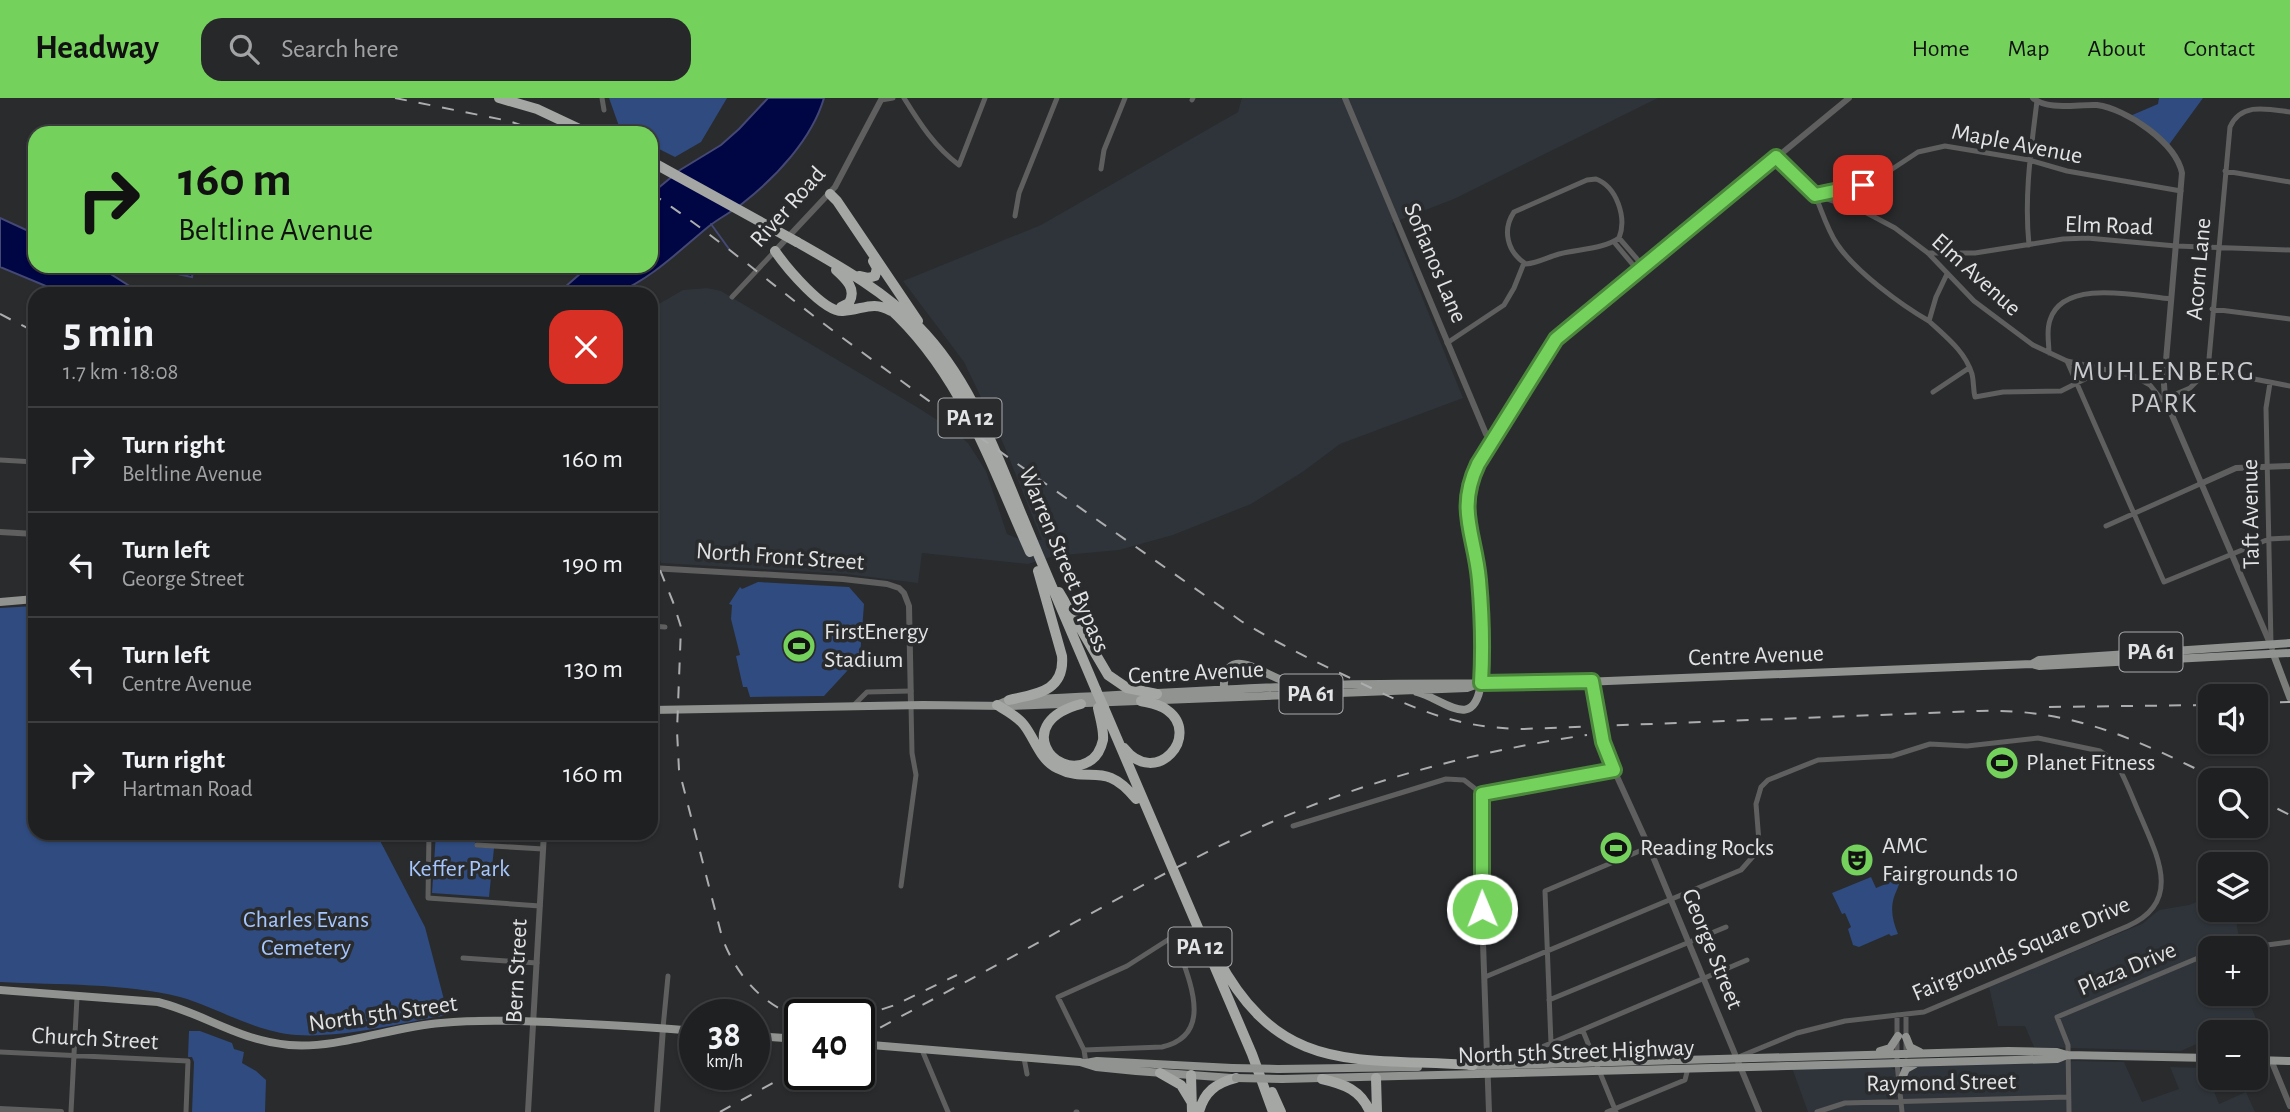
<!DOCTYPE html>
<meta charset="utf-8">
<style>
:root{--surface:#1f2022;--page:#27282a;--text:#f1f3f6;--muted:#a1a3a5;--line:#3c3e40;--accent:#74d25c}
body{margin:0;font-family:"Alegreya Sans",sans-serif;background:var(--page);color:var(--text);height:100vh;display:flex;flex-direction:column;font-size:26px;white-space:nowrap}
*{box-sizing:border-box;margin:0}
p{font-size:23px;color:var(--muted)}
.icon{flex:none;width:38px;height:38px;fill:none;stroke:currentColor;stroke-width:2;stroke-linecap:round;stroke-linejoin:round}
.map{position:relative;flex:1;overflow:hidden}
.drawer{position:absolute;left:28px;top:189px;width:630px;height:553px;display:flex;flex-direction:column;background:var(--surface);border-radius:21px;box-shadow:0 2px 5px #0004,0 0 0 2px var(--line)}
.drawer>*{flex:none}
.guide{position:absolute;left:28px;top:28px;width:630px;height:147px;border-radius:21px;box-shadow:0 2px 5px #0004,0 0 0 2px var(--line);background:#74d25c;color:#111;overflow:hidden}
.fabs{position:absolute;left:2198px;top:586px;display:grid;gap:14px}
.fabs a{display:grid;place-items:center;width:70px;height:70px;border-radius:14px;background:var(--surface);box-shadow:0 2px 5px #0004,0 0 0 2px var(--line);font-size:35px}
.speed{position:absolute;left:679px;top:901px;display:flex;gap:14px;font-size:35px;font-weight:700;text-align:center}
.speed>*{display:grid;place-content:center;width:91px;height:91px;border-radius:50%;background:var(--surface);box-shadow:0 2px 5px #0004,0 0 0 2px var(--line);line-height:1}
.speed small{font-size:18px;font-weight:400}
.speed .limit{border:4px solid #111;border-radius:10px;background:#fff;color:#111}
.pin{position:absolute;display:grid;place-items:center;width:60px;height:60px;color:#fff;margin:-30px;border-radius:14px;box-shadow:0 4px 10px #0006}
.me{position:absolute;width:77px;margin:-38px;rotate:359deg;stroke-linejoin:round;filter:drop-shadow(0 0 5px #0008)}
.turn{display:flex;align-items:center;gap:24px;height:147px;padding:0 35px;font-size:32px}
.turn .icon{width:91px;height:91px;stroke-width:2.5}
.turn b{display:block;font-size:49px;line-height:60px}
.round{display:grid;place-items:center;flex:none;width:74px;height:74px;border-radius:21px;background:var(--page)}
.summary{display:flex;align-items:center;justify-content:space-between;height:119px;padding:0 35px}
h1{font-size:42px;font-weight:600;line-height:52px}
ul{padding:0;list-style:none}
li{display:flex;align-items:center;gap:21px;height:105px;padding:0 35px;border-top:2px solid var(--line)}
li div{flex:1}
li b{display:block;font-size:26px}
li em{font-style:normal}
header{display:flex;align-items:center;gap:42px;box-sizing:border-box;height:98px;padding:0 35px;background:var(--accent);color:#111}
header strong{font-size:33px}
nav{display:flex;gap:38px;margin-inline-start:auto;font-size:24px}
.search{width:490px;height:63px;background:var(--page);display:flex;align-items:center;gap:18px;box-sizing:border-box;padding:0 24px;border-radius:21px;color:var(--muted);font-size:26px}
.map>svg:first-child{display:block}
</style>
<header>
<strong>Headway</strong>
<div class="search"><svg class="icon" aria-label="search" viewBox="0 0 24 24"><circle cx="10" cy="10" r="6"/><path d="M15 15l6 6"/></svg>Search here</div>
<nav><a>Home</a><a>Map</a><a>About</a><a>Contact</a></nav>
</header>
<div class="map">
<svg width="2290" height="1014" viewBox="0 0 2290 1014">
<rect width="100%" height="100%" fill="#292b2d"/>
<path fill="#2f343b" d="M1242 0H1658L1454 101 1392 125 1463 300 1340 346 1304 373 1251 406 1173 437 1119 452 1054 458 1028 466 922 455 918 485 846 476 661 465 651 437V199L657 207 683 192 707 190 721 193 917 309 953 332 968 345 986 373 1007 436 1019 441 1042 442 1003 345 964 264 903 183 1041 127 1238 14Z
M2210 799V812H2234L2241 850H2210V896H2246L2256 921 2223 934H2210V940L2181 953 2034 949 2025 928H1998L1989 889 2142 826 2159 812 2189 807Z
M2077 963 2124 964 2142 1004 2179 991 2170 969 2205 970 2219 1006 2246 994 2255 1014H1808L1792 970 1890 969 1895 972 1900 966Z"/>
<path fill="#2f4b7f" d="M609 0H727L701 44 675 59 651 47V35H627L620 31Z
M2159 0H2203L2168 48 2130 18 2158 6Z
M758 484 849 489 864 506 860 559 824 598 750 599 747 589H743L736 558 740 557 731 521 732 507 729 506 740 489 742 491Z
M35 508V735H376L425 829 448 917C400 925 344 940 296 937 254 934 219 910 180 899 126 885 57 887 0 884V510Z
M436 735H476L475 749 494 750 489 799 432 795Z
M1901 776C1901 784 1897 791 1894 799 1890 812 1893 824 1898 836L1891 838 1889 836 1859 849 1853 847 1848 831 1851 829 1845 815 1842 816 1832 795 1871 779 1876 790 1900 780Z
M189 933H200L232 945 234 951 244 954 242 965 256 973 266 982 265 1014H192L194 964 192 959H188Z"/>
<path fill="#000543" stroke="#444874" stroke-width="2" d="M768 0H824C812 41 776 79 743 105 732 114 719 120 708 129 680 152 650 182 616 195 603 200 573 196 557 196L589 168H651V96L680 72 721 47 739 31Z
M0 120 35 136V168H98L142 196H65L0 169Z
M158 168H194L192 179 158 172Z"/>
<g fill="none" stroke-linecap="round" stroke-linejoin="round">
<path stroke="#444874" stroke-width="2" d="M711 126 729 151"/>
<path stroke="#5e5f5e" stroke-width="5" d="M602 0 604 12
M904 0C920 26 935 49 959 67L985 0
M881 2 893 0
M1192 2 1193 0
M1776 59 1815 97 1865 114 1895 130 1928 155 1974 203 2033 247 2067 263 2134 278 2150 287 2162 302 2190 290 2208 272
M1101 71 1104 52 1125 0
M2225 73 2290 84
M1596 81C1617 89 1627 120 1619 140 1604 151 1578 151 1559 156 1548 159 1538 165 1526 166 1507 154 1502 132 1514 114L1587 82Z
M1015 118 1019 95 1057 0
M1619 140 1644 169
M1614 144 1639 174
M2029 147C2024 98 2031 52 2037 3
M1928 155H1975L2063 141 2087 140 2176 148 2290 152
M1947 176 1936 199 1929 223C1946 239 1965 253 1972 276 1974 284 1973 291 1975 299L2003 294 2061 293 2103 272
M732 199 775 153
M2212 211 2290 221
M1929 223C1901 207 1855 173 1837 146 1827 131 1822 113 1815 97L1871 85 1918 54 1945 48 2029 62 2067 73 2181 93
M1447 245 1504 207 1514 190 1524 165
M2049 255C2049 244 2046 233 2050 222 2063 180 2138 198 2171 201
M2067 263 2164 484 2269 441 2290 440
M2208 272 2230 29C2241 4 2268 11 2290 14
M2208 272 2290 288
M2270 285 2266 310 2271 546
M1933 294 1969 270
M0 362 35 364
M2106 428 2200 386
M651 528 665 529
M854 607 867 594 911 593
M1293 728 1446 681 1464 682 1482 696
M429 735 428 800 540 808
M477 747 543 751
M901 788 916 677 912 655 911 607
M2244 850 2290 844
M463 860 537 865
M1485 879 1741 772 1756 755 1759 744 1756 706 1761 689 1768 682 1818 662 1892 658 1930 646 1967 648 2038 640 2100 653 2115 663C2125 679 2132 699 2140 717 2157 757 2183 804 2128 828L1924 914 1845 923 1797 935 1741 958
M1549 902 1726 829
M1897 917V965L1902 1014
M1906 917V958
M663 930 668 878
M1583 933 1616 1014
M1551 946 1545 793 1649 749
M922 952 948 1014
M1084 952 1162 949C1219 936 1185 874 1174 838L1127 868 1058 899 1084 952 1086 965
M0 954 188 963 186 1014
M1024 960 1027 976
M1524 966 1526 958 1530 954 1747 862
M71 1014 77 899
M1076 1014H1077
M1607 1014 1685 982 1688 970
M1817 1014 1845 1005 2068 999
M2069 1014 2068 947 2057 919 2210 855"/>
<path stroke="#5e5f5e" stroke-width="6" d="M1345 0 1486 336 1492 343
M2033 0C2048 13 2078 6 2097 7 2127 11 2176 45 2182 75L2164 286 2165 301 2272 550
M775 153 835 89 882 0
M2200 386 2236 370 2290 368
M0 434 35 436
M651 470 843 481 887 486 899 490 904 495 909 508 911 607
M1593 583 1598 615
M1481 585 1479 486 1467 414 1469 389 1478 366 1546 257 1556 241 1849 0
M1603 644 1614 672 1649 749 1759 1014
M2271 962 2290 1008
M0 1011 61 1014
M528 1014 544 735
M657 1014 663 930
M1489 1014 1481 788 1482 696 1614 672"/>
<path stroke="#7b7d7b" stroke-width="7" d="M2273 555 2290 600"/>
<path stroke="#919390" stroke-width="8" d="M0 504 35 501
M2032 566 2039 562 2290 545
M1417 594C1444 601 1474 635 1481 585
M1224 598C1220 537 1265 580 1293 586
M997 607 1009 602C1115 598 1221 591 1328 587 1413 584 1498 587 1583 584L2032 566 2039 568 2290 555
M651 612 923 607 1009 608 1467 590 1478 586
M0 892 158 904C205 916 237 942 289 947 340 951 390 929 441 925 483 921 525 923 568 925 610 927 652 929 695 933
M754 938 800 941
M1906 939 1910 949 1920 954
M859 946 1080 964 1096 969 1136 973 1232 980
M1880 953 1890 950 1898 938
M2256 962 2290 963
M1086 965 1097 963 1232 970
M1470 968 2008 953 2057 954 2067 957 2210 960
M1278 971 1418 969
M1282 981 2057 961 2067 957
M1900 985 1906 971 1915 966"/>
<path stroke="#a5a7a4" stroke-width="10" d="M499 0 537 11 588 35
M830 96 837 103 918 223
M797 144C841 169 884 193 919 229 971 282 995 353 1023 420 1047 478 1072 535 1096 592
M775 153C786 169 824 215 843 213 862 212 873 202 891 213
M836 172C846 181 857 191 849 205L841 209
M859 178 868 180 875 178 877 170 873 163
M888 209C961 275 990 365 1030 454
M1059 494 1108 577 1127 590 1157 596
M1009 602C1035 596 1065 594 1062 558L1038 473
M1081 606C1012 624 1054 683 1088 664 1096 660 1101 651 1103 642 1104 632 1100 620 1098 610
M997 607C1007 613 1017 618 1024 627 1035 641 1040 662 1057 670 1090 687 1104 661 1136 701
M1104 610 1252 956 1273 1014
M1124 650C1156 691 1202 637 1167 612 1160 606 1150 605 1141 603
M1217 859C1281 979 1356 959 1473 967
M1160 975 1181 987 1192 1005
M1191 977 1192 1014
M1376 980 1377 1014
M1322 981C1344 986 1361 992 1370 1014
M1272 994 1281 1014
M1199 1014C1204 994 1216 985 1236 980"/>
<path stroke="#acadaf" stroke-width="2" stroke-dasharray="12 12" stroke-linecap="butt" d="M395 0 509 23 543 35
M651 95C722 142 786 199 855 249 982 343 1113 432 1241 523 1275 544 1310 561 1346 578 1409 608 1451 630 1523 631L1979 613C2073 610 2137 642 2219 682
M0 216 35 234
M651 450 673 504 681 529 677 633 679 672 722 839C735 875 762 908 800 919
M2256 605 2290 604
M2049 609 2210 607
M2256 700 2290 717
M859 919 895 907 957 877
M859 941C920 908 981 876 1041 843 1132 793 1223 741 1321 704 1407 672 1497 650 1587 637
M720 1014 800 970"/>
<path stroke="#5e5f5e" stroke-width="6" d="M1598 615 1603 644"/>
<path stroke="#919390" stroke-width="8" d="M1232 970 1278 971
M1236 980 1282 981"/>
<path stroke="#a5a7a4" stroke-width="10" d="M652 64 797 144
M1096 592 1104 610"/>
</g>
<g fill="none" stroke-linecap="round" stroke-linejoin="round">
<defs>
<path id="route" d="M1482 811V696L1614 672 1603 644 1592 583 1481 585C1483 552 1482 516 1479 482 1475 436 1456 412 1478 366L1556 241 1776 59 1815 97 1863 87"/>
</defs>
<use href="#route" stroke="#4b883c" stroke-width="18"/>
<use href="#route" stroke="#74d25c" stroke-width="12"/>
</g>
<defs>
<symbol id="stadium-disc" viewBox="-11 -11 22 22"><circle r="9.5" fill="#74d25c" stroke="#292b2d"/><path d="M0-5a6.5 5 0 1 0 0 10a6.5 5 0 1 0 0-10ZM-3.5-1.8h7v3.6h-7Z" fill="#111"/></symbol>
<symbol id="theatre-disc" viewBox="-11 -11 22 22"><circle r="9.5" fill="#74d25c" stroke="#292b2d"/><path d="M-5-5.5Q0-4 5-5.5V0Q5 5 0 6Q-5 5-5 0ZM-3.3-2.5H-1v1.5H-3.3ZM1-2.5H3.3v1.5H1ZM-2.8 1Q0 5.5 2.8 1Z" fill="#111"/></symbol>
</defs>
<g fill-rule="evenodd">
<use href="#stadium-disc" x="780" y="529" width="38" height="38"/>
<use href="#stadium-disc" x="1983" y="646" width="38" height="38"/>
<use href="#stadium-disc" x="1597" y="731" width="38" height="38"/>
<use href="#theatre-disc" x="1838" y="743" width="38" height="38"/>
</g>
<g text-anchor="middle" dominant-baseline="central" stroke-width="7" stroke-linejoin="round" paint-order="stroke">
<g fill="#292b2d" stroke="#aaacae" stroke-width="2">
<rect x="938.5" y="300.5" width="63" height="39" rx="5"/>
<rect x="2119.5" y="534.5" width="63" height="39" rx="5"/>
<rect x="1279.5" y="576.5" width="63" height="39" rx="5"/>
<rect x="1168.5" y="829.5" width="63" height="39" rx="5"/>
</g>
<g font-size="23" font-weight="bold" fill="#e2e3e5">
<text x="970" y="320">PA 12</text>
<text x="2151" y="554">PA 61</text>
<text x="1311" y="596">PA 61</text>
<text x="1200" y="849">PA 12</text>
</g>
<g font-size="24" fill="#e2e3e5" stroke="#292b2d">
<text transform="translate(2017 46) rotate(11)">Maple Avenue</text>
<text transform="translate(788 109) rotate(-48)">River Road</text>
<text transform="translate(2109 128) rotate(2)">Elm Road</text>
<text transform="translate(1435 165) rotate(67)">Sofianos Lane</text>
<text transform="translate(2199 171) rotate(-85)">Acorn Lane</text>
<text transform="translate(1976 177) rotate(42)">Elm Avenue</text>
<text transform="translate(2251 416) rotate(-91)">Taft Avenue</text>
<text transform="translate(780 459) rotate(4)">North Front Street</text>
<text transform="translate(1064 462) rotate(67)">Warren Street Bypass</text>
<text transform="translate(1756 558) rotate(-2)">Centre Avenue</text>
<text transform="translate(1196 575) rotate(-3)">Centre Avenue</text>
<text transform="translate(1712 851) rotate(68)">George Street</text>
<text transform="translate(2021 851) rotate(-23)">Fairgrounds Square Drive</text>
<text transform="translate(2127 871) rotate(-23)">Plaza Drive</text>
<text transform="translate(517 873) rotate(-87)">Bern Street</text>
<text transform="translate(383 916) rotate(-8)">North 5th Street</text>
<text transform="translate(95 941) rotate(3)">Church Street</text>
<text transform="translate(1576 954) rotate(-2)">North 5th Street Highway</text>
<text transform="translate(1941 985) rotate(-1)">Raymond Street</text>
</g>
<g font-size="24" fill="#e2e3e5" stroke="#292b2d" text-anchor="start">
<text x="824" y="534">FirstEnergy<tspan x="824" dy="28">Stadium</tspan></text>
<text x="2026" y="665">Planet Fitness</text>
<text x="1882" y="748">AMC<tspan x="1882" dy="28">Fairgrounds 10</tspan></text>
<text x="1640" y="750">Reading Rocks</text>
</g>
<g font-size="24" fill="#a6c6fe" stroke="#292b2d">
<text x="459" y="771">Keffer Park</text>
<text x="306" y="822">Charles Evans<tspan x="306" dy="28">Cemetery</tspan></text>
</g>
<g font-size="28" letter-spacing="2" fill="#c8cacd" stroke="#292b2d">
<text x="2164" y="274">MUHLENBERG<tspan x="2164" dy="32">PARK</tspan></text>
</g>
</g>
</svg>
<div class="fabs">
<a><svg class="icon" aria-label="sound" viewBox="0 0 24 24"><path d="M4 9h4l5-4v14l-5-4H4zM17 9q2 3 0 6"/></svg></a>
<a><svg class="icon" aria-label="search" viewBox="0 0 24 24"><circle cx="10" cy="10" r="6"/><path d="M15 15l6 6"/></svg></a>
<a><svg class="icon" aria-label="layers" viewBox="0 0 24 24"><path d="M12 4l9 5-9 5-9-5zM3 14l9 5 9-5"/></svg></a>
<a>+</a>
<a>−</a>
</div>
<div class="speed"><div>38<small>km/h</small></div><div class="limit">40</div></div>
<div class="pin" style="left:1863px;top:87px;background:#d93025"><svg class="icon" aria-label="arrive" viewBox="0 0 24 24"><path d="M6 21V4h12l-3 4 3 4H6"/></svg></div>
<svg class="me" style="left:1482px;top:811px" viewBox="-20 -20 40 40"><circle r="17" fill="#74d25c" stroke="#fff" stroke-width="3"/><path d="M0-11L8 9 0 5-8 9z" fill="#fff"/></svg>
<div class="guide">
<div class="turn"><svg class="icon" aria-label="right" viewBox="0 0 24 24"><path d="M7 20v-9h11M14 6l5 5-5 5"/></svg><div><b>160 m</b>Beltline Avenue</div></div>
</div>
<section class="drawer">
<div class="summary"><div><h1>5 min</h1><p>1.7 km · 18:08</p></div><a class="round" style="background:#d93025;color:#fff"><svg class="icon" aria-label="close" viewBox="0 0 24 24"><path d="M6 6l12 12M18 6L6 18"/></svg></a></div>
<ul>
<li><svg class="icon" aria-label="right" viewBox="0 0 24 24"><path d="M7 20v-9h11M14 6l5 5-5 5"/></svg><div><b>Turn right</b><p>Beltline Avenue</p></div><em>160 m</em></li>
<li><svg class="icon" aria-label="left" viewBox="0 0 24 24"><path d="M17 20v-9H6M10 6l-5 5 5 5"/></svg><div><b>Turn left</b><p>George Street</p></div><em>190 m</em></li>
<li><svg class="icon" aria-label="left" viewBox="0 0 24 24"><path d="M17 20v-9H6M10 6l-5 5 5 5"/></svg><div><b>Turn left</b><p>Centre Avenue</p></div><em>130 m</em></li>
<li><svg class="icon" aria-label="right" viewBox="0 0 24 24"><path d="M7 20v-9h11M14 6l5 5-5 5"/></svg><div><b>Turn right</b><p>Hartman Road</p></div><em>160 m</em></li>
</ul>
</section>
</div>
